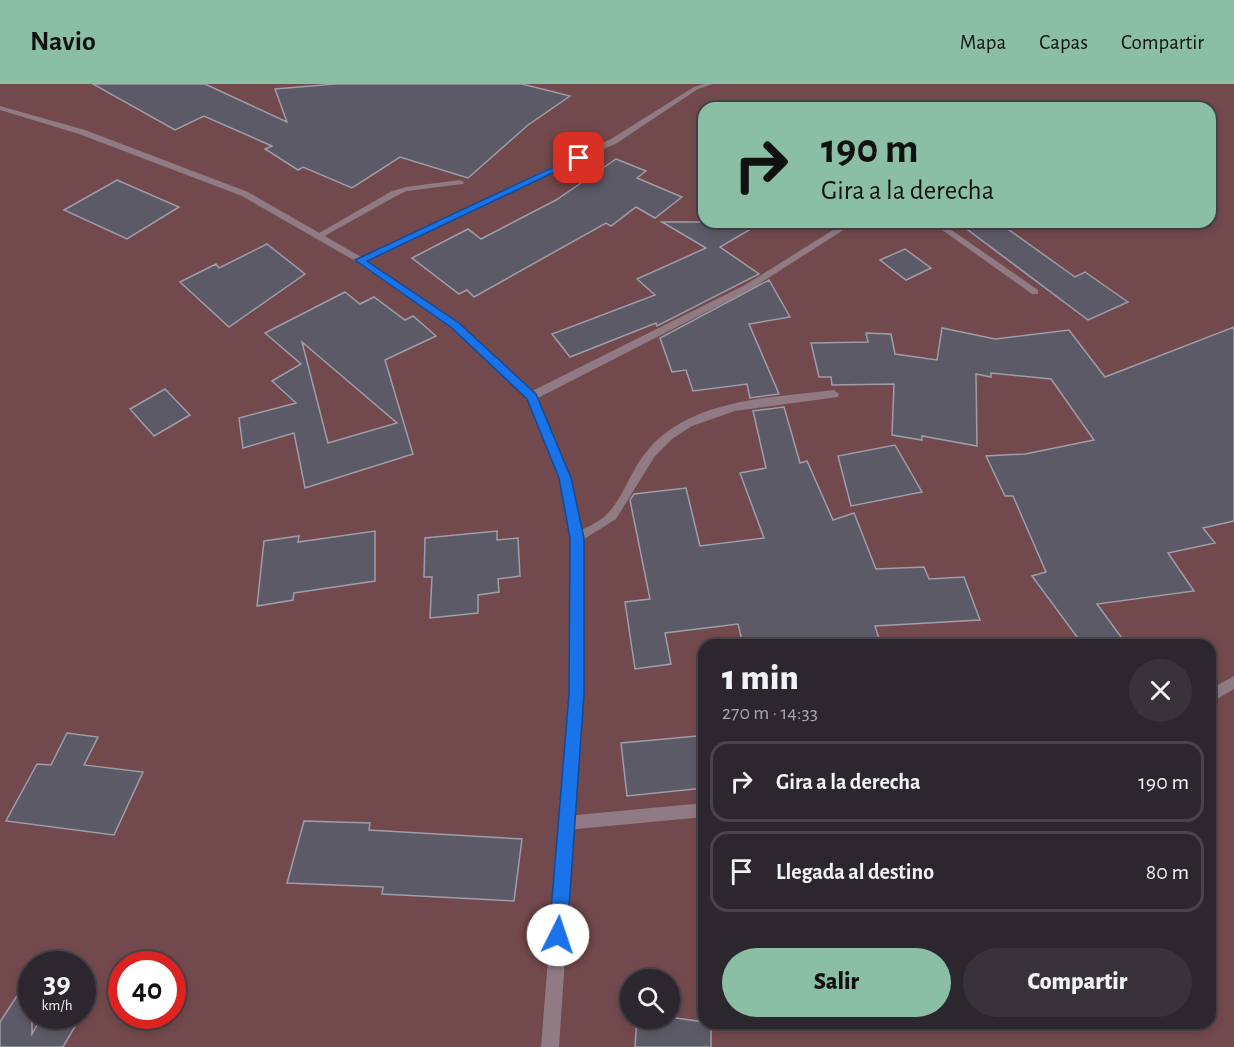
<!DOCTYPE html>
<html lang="es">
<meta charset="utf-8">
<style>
:root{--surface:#2c272e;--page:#38333a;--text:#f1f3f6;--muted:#a6a5aa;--line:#48444a;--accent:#8abfa5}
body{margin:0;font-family:"Alegreya Sans",sans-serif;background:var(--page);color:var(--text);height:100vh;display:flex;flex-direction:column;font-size:22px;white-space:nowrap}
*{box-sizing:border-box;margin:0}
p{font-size:20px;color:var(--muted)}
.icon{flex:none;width:33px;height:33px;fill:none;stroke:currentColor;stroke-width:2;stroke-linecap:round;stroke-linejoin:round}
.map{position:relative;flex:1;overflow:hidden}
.details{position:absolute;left:698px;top:555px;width:518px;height:390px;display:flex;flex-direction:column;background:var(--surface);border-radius:18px;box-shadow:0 3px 9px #0003,0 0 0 2px var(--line)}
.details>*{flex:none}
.guide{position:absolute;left:698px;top:18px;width:518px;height:126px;border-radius:18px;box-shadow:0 3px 9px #0003,0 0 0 2px var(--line);background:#8abfa5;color:#111;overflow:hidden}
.tools{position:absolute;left:620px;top:885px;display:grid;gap:12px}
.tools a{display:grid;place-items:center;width:60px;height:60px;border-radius:50%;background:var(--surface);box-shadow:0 3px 9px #0003,0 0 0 2px var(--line);font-size:30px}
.speed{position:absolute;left:18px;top:867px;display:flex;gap:12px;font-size:30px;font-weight:700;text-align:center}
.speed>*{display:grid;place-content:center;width:78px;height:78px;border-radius:50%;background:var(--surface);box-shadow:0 3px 9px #0003,0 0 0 2px var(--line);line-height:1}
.speed small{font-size:15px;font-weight:400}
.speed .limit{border:9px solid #d22;background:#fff;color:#111}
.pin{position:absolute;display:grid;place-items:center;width:51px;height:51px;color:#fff;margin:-26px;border-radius:12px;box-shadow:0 3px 9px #0006}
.me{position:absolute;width:66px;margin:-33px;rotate:4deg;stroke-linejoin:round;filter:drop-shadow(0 0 4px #0008)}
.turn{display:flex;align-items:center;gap:21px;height:126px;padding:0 24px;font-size:27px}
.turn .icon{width:78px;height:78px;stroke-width:2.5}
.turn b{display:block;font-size:42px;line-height:51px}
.round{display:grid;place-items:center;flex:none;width:63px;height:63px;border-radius:32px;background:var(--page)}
.headline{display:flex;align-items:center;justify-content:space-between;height:102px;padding:0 24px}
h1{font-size:36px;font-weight:800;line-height:45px}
.primary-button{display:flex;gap:12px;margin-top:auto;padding:12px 24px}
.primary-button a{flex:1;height:69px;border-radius:36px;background:var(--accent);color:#111;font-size:24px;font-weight:800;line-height:69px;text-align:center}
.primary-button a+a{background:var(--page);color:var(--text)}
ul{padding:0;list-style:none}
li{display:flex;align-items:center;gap:18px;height:81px;margin:0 12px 9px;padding:0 12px;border:3px solid var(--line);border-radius:18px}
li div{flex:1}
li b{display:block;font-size:22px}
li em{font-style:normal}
header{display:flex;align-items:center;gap:36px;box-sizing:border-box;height:84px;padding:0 30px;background:var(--accent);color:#111}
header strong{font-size:28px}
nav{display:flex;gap:33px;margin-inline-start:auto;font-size:21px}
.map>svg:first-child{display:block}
</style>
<header>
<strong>Navio</strong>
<nav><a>Mapa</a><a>Capas</a><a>Compartir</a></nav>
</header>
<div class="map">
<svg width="1234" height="963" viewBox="0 0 1234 963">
<rect width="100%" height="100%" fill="#3b343d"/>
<path fill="#72494c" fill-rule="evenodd" d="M0 0H1234V963H0ZM704 24H1209V138H704ZM704 561H1209V939H704ZM32 880H82V932H32ZM122 880H172V932H122ZM630 896H669V934H630Z"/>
<path fill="#5b5a66" stroke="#9e9daa" stroke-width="1.5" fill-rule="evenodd" d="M93 0H205L287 38 275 5 335 0H522L570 12 528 41 468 94 400 73 352 104 303 83 298 86 265 65 272 62 204 32 175 46Z
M616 75 646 87 637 94 682 113 655 134 636 123 611 142 606 139 474 213 467 206 459 210 412 174 468 145 481 155 556 116Z
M117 96 179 123 127 155 64 126Z
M662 138H763L720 163 759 190 657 242 656 239 570 273 552 250 655 211 637 195 706 164Z
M961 138H998L1075 193 1085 188 1128 218 1088 236 960 140Z
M267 160 305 190 229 243 180 198 216 180 219 184Z
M905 165 931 184 906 196 880 176Z
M769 196 790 233 749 240 779 310 750 314 747 300 693 307 686 286 672 288 660 254Z
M345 208 360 220 374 213 405 236 413 232 436 252 385 276 413 370 305 404 294 349 243 364 239 334 296 319 272 297 301 280 265 249ZM302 258 397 339 328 359Z
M1234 243V437L1203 444 1215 459 1168 469 1194 507 1097 520 1127 561H1083L1032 492 1046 488 1013 412H1005L986 372 1025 370 1094 356 1051 295 991 289V293L976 290 977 362 922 352V356L892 351 894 300 832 301 831 293H819L811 259 868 258 866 249 891 250 895 270 937 276 942 244 995 255 1069 246 1105 293Z
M165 305 190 331 154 352 130 325Z
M784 323 800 379 807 377 833 436 854 429 876 485 924 483 929 495 964 493 980 536 875 542 881 561H743L738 540 665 549 671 580 635 585 625 518 650 515 630 416 634 410 686 404 700 462 764 454 740 389 766 384 753 327Z
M895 361 922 408 851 422 838 372Z
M375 447V497L294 509 293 516 257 522 264 457 299 452 298 458Z
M497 447V456L518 454 520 492 498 495 499 508 478 511V529L430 534 432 493H424L425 454Z
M67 649 98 653 84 681 143 688 114 751 6 737 37 680 51 681Z
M697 652 704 704 627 712 621 659Z
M304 737 370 739 369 746 522 755 514 817 382 810 383 803 287 799Z
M32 889V950L42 932H81L63 963H0V938Z
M669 933 711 939V963H635L637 934Z"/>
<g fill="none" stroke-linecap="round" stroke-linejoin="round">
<path fill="#907b85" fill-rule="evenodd" d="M460 96 464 98 463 100 407 107 398 111 321 154 314 152 392 107 406 103Z"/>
<path fill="#907b85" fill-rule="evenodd" d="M703 0H713L698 5 617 59 363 178H357L356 176 611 55 694 3Z
M846 138H856L751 205 536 315 532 316 527 312 528 309 745 201Z
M931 138H940L1038 206V210H1032Z
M834 306 839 310 838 313 735 327 692 342 672 355 655 372 616 435 581 457H573L571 454 573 451C584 444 599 439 608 429 625 411 631 385 647 367 691 314 771 314 834 306Z
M1234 592V605L1209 620V606Z
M704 719V733L566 746 561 744 559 739 561 734 566 732Z"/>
<path fill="#907b85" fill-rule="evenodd" d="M0 22 85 46 248 108 363 174 459 240 536 309 571 394 583 454V610L559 963H541L569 610 571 454 559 394 528 314 453 244 357 178 242 112 79 50 0 26Z"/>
</g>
<path fill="#1a73e8" stroke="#114b97" stroke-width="1.5" d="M579 71 583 74 582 75 367 177 459 239 536 310 571 394 584 454V610L567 851 565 858 558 860 552 858 549 851 569 610 570 454 559 394 527 315 452 244 355 176Z"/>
</svg>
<div class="tools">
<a><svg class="icon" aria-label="search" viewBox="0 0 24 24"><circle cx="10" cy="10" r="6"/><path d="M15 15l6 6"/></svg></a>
</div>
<div class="speed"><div>39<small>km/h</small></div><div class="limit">40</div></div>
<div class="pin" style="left:579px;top:74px;background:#d93025"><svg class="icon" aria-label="arrive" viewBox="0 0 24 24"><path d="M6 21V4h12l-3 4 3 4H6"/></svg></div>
<svg class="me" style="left:558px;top:851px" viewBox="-20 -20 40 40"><circle r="19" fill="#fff"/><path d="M0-13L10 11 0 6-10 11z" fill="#1a73e8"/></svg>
<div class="guide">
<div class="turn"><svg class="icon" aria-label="right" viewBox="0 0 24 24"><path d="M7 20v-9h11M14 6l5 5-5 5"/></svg><div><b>190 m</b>Gira a la derecha</div></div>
</div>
<section class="details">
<div class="headline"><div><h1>1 min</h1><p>270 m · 14:33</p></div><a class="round"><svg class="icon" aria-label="close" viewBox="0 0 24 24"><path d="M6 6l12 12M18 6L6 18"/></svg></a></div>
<ul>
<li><svg class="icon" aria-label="right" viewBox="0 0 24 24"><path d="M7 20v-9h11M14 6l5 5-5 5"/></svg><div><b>Gira a la derecha</b></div><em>190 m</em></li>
<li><svg class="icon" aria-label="arrive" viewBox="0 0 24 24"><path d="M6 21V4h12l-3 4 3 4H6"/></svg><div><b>Llegada al destino</b></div><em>80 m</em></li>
</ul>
<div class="primary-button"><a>Salir</a><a>Compartir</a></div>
</section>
</div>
